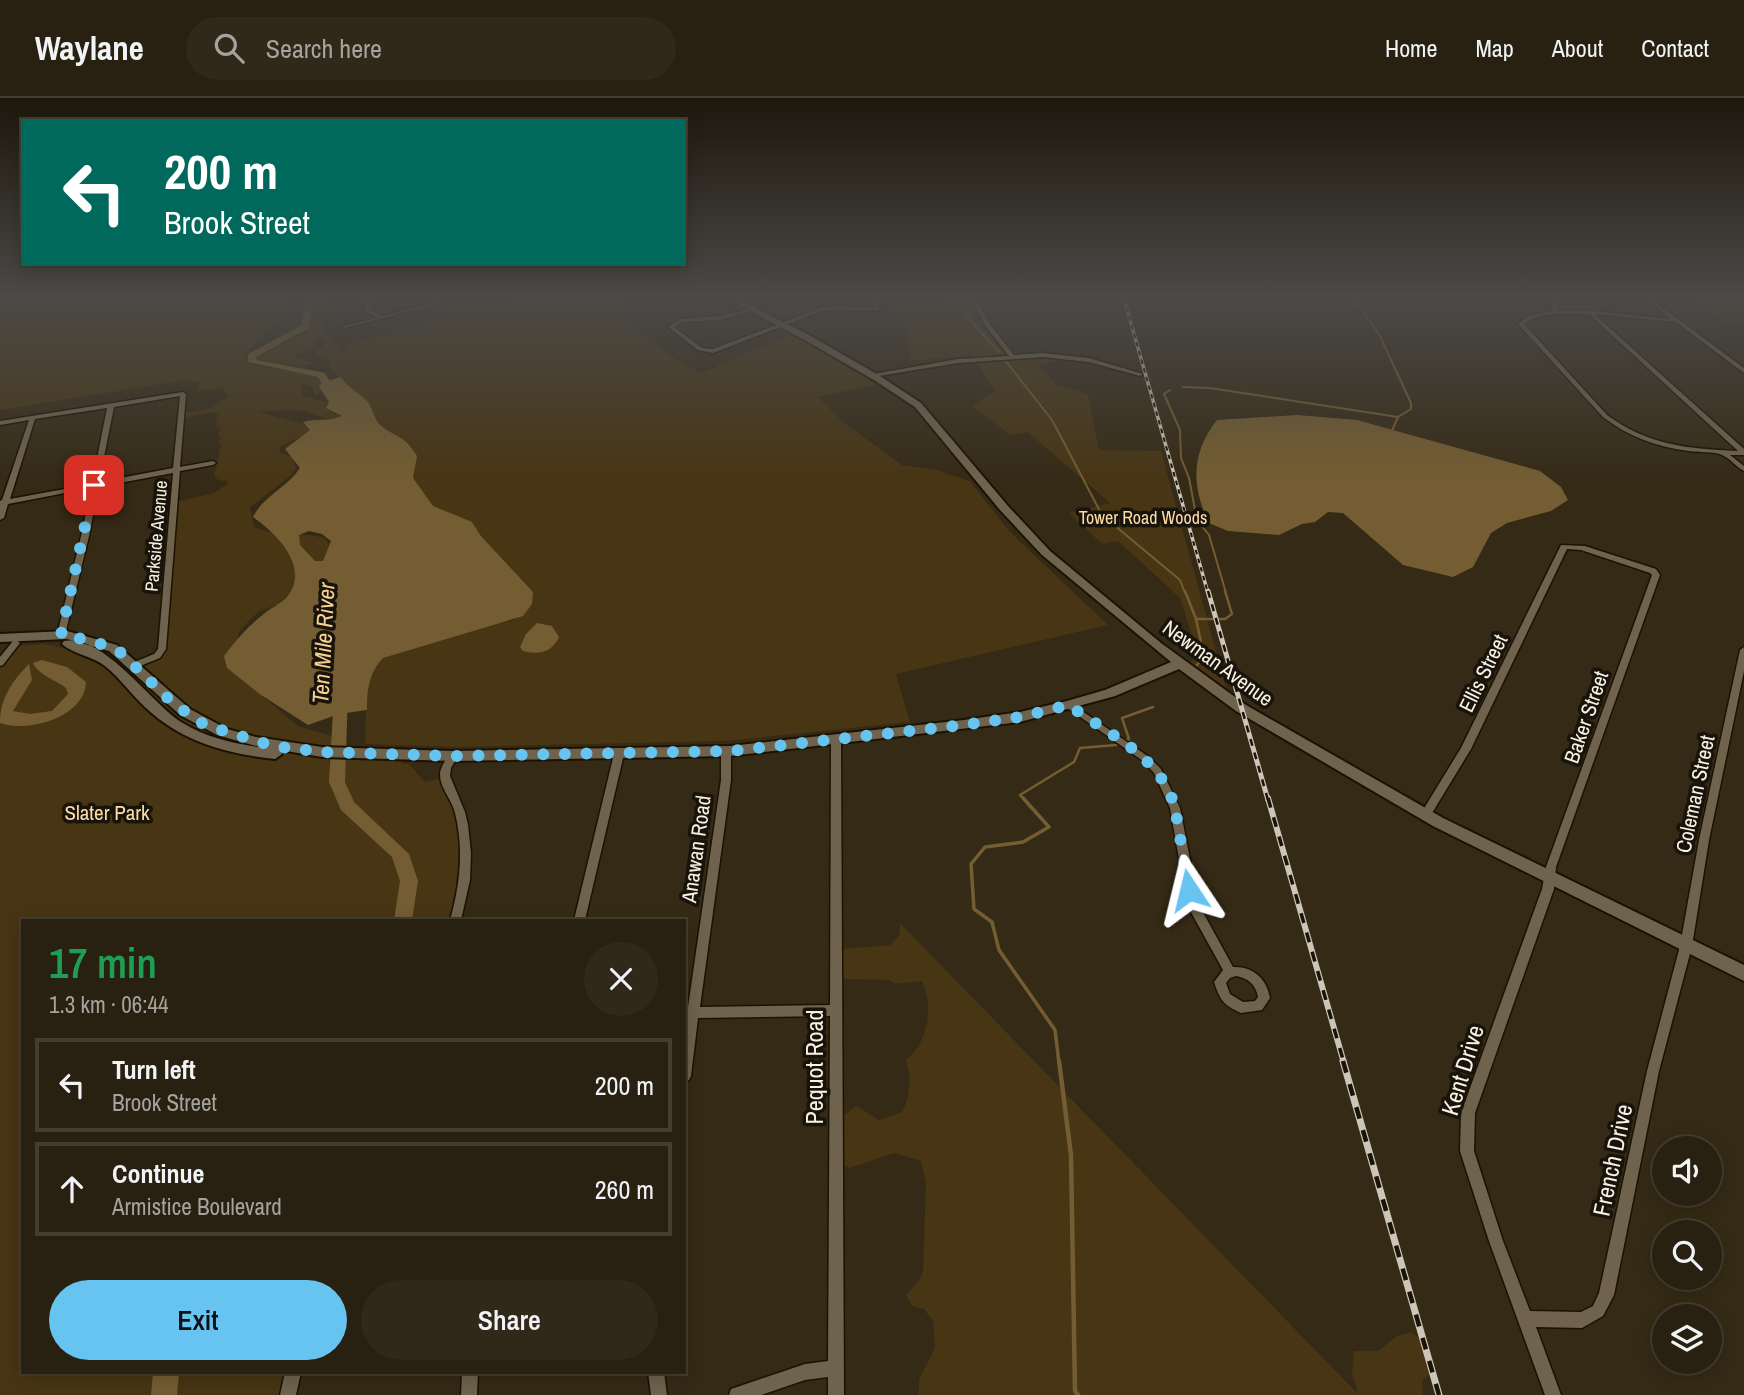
<!DOCTYPE html>
<meta charset="utf-8">
<style>
:root{--surface:#282010;--page:#302819;--text:#f1f3f6;--muted:#a5a39f;--line:#443e30;--accent:#67c4f0}
body{margin:0;font-family:"Archivo Narrow",sans-serif;background:var(--page);color:var(--text);height:100vh;display:flex;flex-direction:column;font-size:26px;white-space:nowrap}
*{box-sizing:border-box;margin:0}
p{font-size:23px;color:var(--muted)}
.icon{flex:none;width:38px;height:38px;fill:none;stroke:currentColor;stroke-width:2;stroke-linecap:round;stroke-linejoin:round}
.map{position:relative;flex:1;overflow:hidden}
.sheet{position:absolute;left:21px;top:821px;width:665px;height:455px;display:flex;flex-direction:column;background:var(--surface);border-radius:0px;box-shadow:0 4px 18px #0003,0 0 0 2px var(--line)}
.sheet>*{flex:none}
.hud{position:absolute;left:21px;top:21px;width:665px;height:147px;border-radius:0px;box-shadow:0 4px 18px #0003,0 0 0 2px var(--line);background:#00695c;color:#fff;overflow:hidden}
.controls{position:absolute;left:1652px;top:1038px;display:grid;gap:14px}
.controls a{display:grid;place-items:center;width:70px;height:70px;border-radius:50%;background:var(--surface);box-shadow:0 4px 18px #0003,0 0 0 2px var(--line);font-size:35px}
.pin{position:absolute;display:grid;place-items:center;width:60px;height:60px;color:#fff;margin:-30px;border-radius:14px;box-shadow:0 4px 10px #0006}
.me{position:absolute;width:77px;margin:-38px;rotate:350deg;stroke-linejoin:round;filter:drop-shadow(0 0 5px #0008)}
.turn{display:flex;align-items:center;gap:24px;height:147px;padding:0 28px;font-size:32px}
.turn .icon{width:91px;height:91px;stroke-width:2.5}
.turn b{display:block;font-size:49px;line-height:60px}
.round{display:grid;place-items:center;flex:none;width:74px;height:74px;border-radius:37px;background:var(--page)}
.head{display:flex;align-items:center;justify-content:space-between;height:119px;padding:0 28px}
h1{font-size:42px;font-weight:600;line-height:52px;color:#1e9e55}
.cta{display:flex;gap:14px;margin-top:auto;padding:14px 28px}
.cta a{flex:1;height:80px;border-radius:42px;background:var(--accent);color:#111;font-size:28px;font-weight:600;line-height:80px;text-align:center}
.cta a+a{background:var(--page);color:var(--text)}
ul{padding:0;list-style:none}
li{display:flex;align-items:center;gap:21px;height:94px;margin:0 14px 10px;padding:0 14px;border:4px solid var(--line);border-radius:0px}
li div{flex:1}
li b{display:block;font-size:26px}
li em{font-style:normal}
header{display:flex;align-items:center;gap:42px;box-sizing:border-box;height:98px;padding:0 35px;background:var(--surface);border-bottom:2px solid var(--line)}
header strong{font-size:33px}
nav{display:flex;gap:38px;margin-inline-start:auto;font-size:24px}
.search{width:490px;height:63px;background:var(--page);display:flex;align-items:center;gap:18px;box-sizing:border-box;padding:0 24px;border-radius:38px;color:var(--muted);font-size:26px}
.map>svg:first-child{display:block}
</style>
<header>
<strong>Waylane</strong>
<div class="search"><svg class="icon" aria-label="search" viewBox="0 0 24 24"><circle cx="10" cy="10" r="6"/><path d="M15 15l6 6"/></svg>Search here</div>
<nav><a>Home</a><a>Map</a><a>About</a><a>Contact</a></nav>
</header>
<div class="map">
<svg width="1744" height="1297" viewBox="0 0 1744 1297">
<rect width="100%" height="100%" fill="#352a16"/>
<path fill="#473514" d="M0 201H308L289 204 285 214 243 257 253 267 318 278 322 280 321 294 314 297 313 289 301 285 302 298 335 306 329 311 332 315 351 322 334 323 304 313 283 312 259 314 320 331 315 336 302 338 281 348 279 354 293 360 296 370 292 377 250 409 254 429C276 439 300 433 324 440L329 446 326 462 293 501 258 514 239 533 237 543 227 556V571L250 581 260 596 298 628 335 639 339 647 329 663H346L352 656 405 658 401 665 409 666 425 684 443 680 457 704 464 783 456 822H23V1274H293L288 1297H0V568L16 548 44 546 86 555 114 573 136 567 160 555 175 404 214 395 228 386 226 383 218 382 214 378 221 346 218 344 221 340 218 337 221 330 217 329 216 321 219 317 214 314 182 320V315L211 310 229 299 223 290 198 293 200 285 187 282 0 312Z
M318 201H331L323 234 343 255 346 247 516 201H625L622 209 614 213 677 262 701 275 792 236 876 286 818 299 843 324 902 367 936 372 970 383 1009 433 1108 527 896 576 910 624 727 643 457 649 365 646C367 617 362 583 383 560L480 529 514 522 533 494 481 438 472 424 435 429 413 380 415 371 352 339 339 279 329 268 331 260 316 257 315 254 325 246V242L318 241 312 250 296 255 295 259 314 265C298 271 277 265 259 262L257 259 305 235 309 224 308 212Z
M938 201H966L982 229 1011 261 1058 262 1038 267 1057 287 1088 296 1099 352 1161 353 1226 590 1189 565 1198 557 1180 500 1118 443 1102 446 1069 415 1110 405 1028 334 1011 337 972 308 995 293 972 257 910 263 902 212 942 207Z
M1687 201H1744V225L1725 226Z
M900 825 1358 1296 1352 1275 1354 1253H1378L1397 1238 1411 1234 1423 1243 1430 1275 1422 1283 1423 1297H919V1281L935 1250 933 1223 924 1211 912 1208 906 1197 920 1181 923 1174 926 1084 921 1063 894 1055 850 1070 837 1065V1022L856 1008 879 1022 902 1014C911 997 911 981 906 962 928 945 934 909 922 883L895 886 890 882 841 881V851L891 847 899 837Z"/>
<path fill="#745d32" fill-rule="evenodd" d="M341 279C348 291 362 295 369 306 373 312 374 320 379 326 395 340 403 335 417 358L413 380 433 408 472 424 481 438 533 494 532 506 523 518 383 560C369 575 367 592 367 612L339 616 308 627 261 597 227 570 224 558C236 542 249 527 265 515 272 509 282 505 287 499 311 469 276 435 253 419 263 398 287 390 300 370L285 351 310 332 303 324C317 320 328 324 342 318L326 310 329 304 319 289 321 285ZM309 433 322 436 331 443 323 463H315L300 447 299 437Z
M1297 317 1357 322 1540 373 1561 389 1568 402 1551 413 1507 425 1491 435 1473 469 1453 479 1403 467 1343 415 1328 414 1315 424 1302 426 1279 437 1228 433 1209 425C1191 388 1191 355 1217 322Z
M537 525 552 528 559 539C552 555 538 557 523 553L520 549 526 536Z
M42 562 67 569 86 584C85 619 29 635 0 625 0 601 12 583 29 566L32 582 13 613 30 616 52 613 68 596 66 590C56 582 38 577 33 565Z"/>
<g fill="none" stroke-linecap="round" stroke-linejoin="round">
<path stroke="#745d32" stroke-width="2" d="M951 201 999 254
M1354 201 1379 236 1411 305V311L1398 319 1391 335
M1005 262 1052 322 1102 417 1180 482 1185 495
M1183 289 1210 290 1398 319
M1170 292 1164 296 1180 332 1181 360 1189 380 1197 422 1209 437 1226 495
M1197 422 1209 421"/>
<path stroke="#745d32" stroke-width="2.5" d="M1185 493 1196 521 1204 558 1197 567
M1197 521H1225L1232 516 1225 493
M1025 702 1020 697 1074 664 1080 650 1116 647 1129 641 1122 620 1153 609"/>
<path stroke="#745d32" stroke-width="3.5" d="M1023 700 1049 729 1023 744 985 749 971 766 974 811 992 824 999 852 1055 932 1059 965"/>
<path stroke="#745d32" stroke-width="4.5" d="M1059 963 1071 1057 1075 1293 1078 1297"/>
<path fill="#745d32" fill-rule="evenodd" d="M305 201H313L309 230 256 259 257 262 325 275 333 288 345 294V298C332 299 324 290 318 279L248 264V256L302 227Z
M341 590 348 595 345 684 354 704 409 756 418 783 412 822H394L400 783 392 759 341 712 329 684 334 595Z
M153 1274H179L177 1297H151Z"/>
<defs>
<path id="minor" d="M366 201H371V211L382 218 449 201H457L344 230V228L377 220 365 212Z
M871 201H876L880 212H824L713 255 698 252 668 229 680 221 719 218 755 210V212L719 222 681 224 674 229 702 250 713 251 821 210 837 208 875 210Z
M971 201H976L992 229 1014 257 1043 255 1089 260 1143 276 1140 278 1089 264 1043 259 958 265 872 279 871 278 874 276 958 261 1009 258 987 230Z
M1550 201H1555L1558 213H1593L1671 221 1646 201H1651L1744 270V275L1676 224 1594 216 1744 351V357H1730L1744 368V373C1736 369 1730 360 1722 357 1715 353 1698 355 1689 353 1657 349 1629 339 1603 319L1518 226 1528 218 1553 213ZM1568 216H1589L1738 353C1689 351 1647 347 1607 317L1524 226C1537 216 1552 216 1568 216Z
M183 294 186 296 180 369 213 363 216 365 213 367 180 373 166 551 160 560 135 570 132 569 131 567 132 565 154 556 158 551 173 375 98 389 90 434 65 537 61 540 58 539 57 537 82 434 91 390 8 406 4 420 0 422V403L2 402 29 322 0 327V323ZM180 298 173 370 99 384 114 309ZM107 310 92 386 10 401 35 321Z
M1561 447 1585 448 1656 471 1660 477 1556 769 1554 791 1475 1015 1474 1053 1503 1143 1530 1213 1581 1214 1593 1208 1599 1195 1647 973 1680 848 1699 742 1740 552 1744 549V573L1709 742 1692 848 1659 973 1614 1197 1603 1218 1582 1230 1536 1229 1561 1297H1545L1489 1143 1460 1053 1461 1015 1542 791 1546 769 1652 477 1650 475 1581 452 1567 451 1471 651 1429 720H1421L1420 717 1461 650Z
M16 542 20 545 3 567 0 568V559L13 543Z
M1069 604 1149 659 1161 671 1180 710 1199 807 1233 869C1253 868 1267 881 1270 900L1262 912 1241 915C1223 907 1220 902 1214 884L1223 872 1187 807 1170 710 1154 675 1143 663 1066 609 1064 607 1066 605ZM1236 878C1248 880 1256 887 1258 899L1255 903 1243 904 1230 896 1226 885 1230 880Z
M836 638 841 641 844 1297H828V1279L805 1282 761 1297H729L731 1291 737 1289 805 1266 828 1263 830 918 698 920 691 978 689 982 684 984V932L686 920 684 921V909H688L721 682V653L726 650 731 653V682L700 909 830 907 831 641Z
M619 653 624 656 585 822H574L614 656Z
M453 655 458 658 451 670 450 678 465 714 468 727 471 755 470 782 461 822H450C460 787 464 751 455 715 452 702 439 689 440 675 441 668 446 661 450 656Z
M285 1274H301L296 1297H280Z
M462 1274H478L477 1297H461Z
M648 1274H664L667 1297H651Z"/>
<path id="secondary" d="M728 201H738L809 237 880 278 921 305 1008 408 1050 453 1161 545 1246 607 1443 720 1744 867V883L1433 728 1236 613 1179 571 1115 598 1020 624 730 658 453 663 322 659 280 652 282 656 275 661C228 656 182 644 146 610 132 597 120 580 105 568 92 558 73 556 62 546L64 543C104 536 149 603 181 624 205 639 231 645 258 649H260L217 637 180 617 109 553 67 541 0 544V536L67 533 117 547 190 611 227 631 256 639 322 649 453 653 730 648 964 622 1020 614 1067 603 1105 592 1171 564 1042 457 1000 412 915 309 874 282 803 241Z"/>
</defs>
<use href="#minor" stroke="#1c1202" stroke-width="3"/>
<use href="#secondary" stroke="#1c1202" stroke-width="4"/>
<use href="#minor" fill="#6f634e" fill-rule="evenodd"/>
<use href="#secondary" fill="#6f634e" fill-rule="evenodd"/>
<defs>
<path id="rail-far3" d="M1124 201 1208 495"/>
<path id="rail-far2" d="M1208 493 1268 702"/>
<path id="rail-far1" d="M1268 700 1344 965"/>
<path id="rail" d="M1343 963 1439 1297"/>
</defs>
<use href="#rail-far3" stroke="#cdc5b6" stroke-width="3.5"/>
<use href="#rail-far2" stroke="#cdc5b6" stroke-width="5"/>
<use href="#rail-far1" stroke="#cdc5b6" stroke-width="6"/>
<use href="#rail" stroke="#cdc5b6" stroke-width="7"/>
<use href="#rail-far3" stroke="#18130b" stroke-width="2" stroke-dasharray="4.5" stroke-linecap="butt"/>
<use href="#rail-far2" stroke="#18130b" stroke-width="2.5" stroke-dasharray="7" stroke-linecap="butt"/>
<use href="#rail-far1" stroke="#18130b" stroke-width="3.5" stroke-dasharray="10" stroke-linecap="butt"/>
<use href="#rail" stroke="#18130b" stroke-width="4.5" stroke-dasharray="12" stroke-linecap="butt"/>
</g>
<linearGradient id="sky" x2="0" y2="1"><stop stop-color="#1d170c"/><stop offset="0.52" stop-color="#4b4a47"/><stop offset="1" stop-color="#4b4a47" stop-opacity="0"/></linearGradient>
<rect width="1744" height="383" fill="url(#sky)"/>
<g fill="none" stroke-linecap="round" stroke-linejoin="round">
<path stroke="#67c4f0" stroke-width="12" stroke-dasharray="0 21.6" d="M94 387 61 537 93 543 120 554 174 606 205 627 273 648 322 654 453 658 730 653 964 627 1020 619 1069 607C1109 637 1161 658 1175 710L1189 792"/>
</g>
<g text-anchor="middle" dominant-baseline="central" stroke-width="7" stroke-linejoin="round" paint-order="stroke">
<g font-size="18" fill="#fcdda7" stroke="#18130b">
<text x="1143" y="419">Tower Road Woods</text>
</g>
<g font-size="18" fill="#f8f1e4" stroke="#18130b">
<text transform="translate(156 438) rotate(-85)">Parkside Avenue</text>
</g>
<g font-size="21" fill="#f8f1e4" stroke="#18130b">
<text transform="translate(1218 565) rotate(36)">Newman Avenue</text>
<text transform="translate(1483 575) rotate(-64)">Ellis Street</text>
<text transform="translate(1586 619) rotate(-71)">Baker Street</text>
<text transform="translate(1695 696) rotate(-78)">Coleman Street</text>
<text transform="translate(696 751) rotate(-82)">Anawan Road</text>
</g>
<g font-size="21" fill="#fcdda7" stroke="#18130b">
<text x="107" y="714">Slater Park</text>
</g>
<g font-size="23" font-style="italic" fill="#f8d18d" stroke="#18130b">
<text transform="translate(323 545) rotate(-87)">Ten Mile River</text>
</g>
<g font-size="24" fill="#f8f1e4" stroke="#18130b">
<text transform="translate(814 969) rotate(-90)">Pequot Road</text>
<text transform="translate(1462 972) rotate(-73)">Kent Drive</text>
<text transform="translate(1612 1062) rotate(-78)">French Drive</text>
</g>
</g>
</svg>
<div class="controls">
<a><svg class="icon" aria-label="sound" viewBox="0 0 24 24"><path d="M4 9h4l5-4v14l-5-4H4zM17 9q2 3 0 6"/></svg></a>
<a><svg class="icon" aria-label="search" viewBox="0 0 24 24"><circle cx="10" cy="10" r="6"/><path d="M15 15l6 6"/></svg></a>
<a><svg class="icon" aria-label="layers" viewBox="0 0 24 24"><path d="M12 4l9 5-9 5-9-5zM3 14l9 5 9-5"/></svg></a>
</div>
<div class="pin" style="left:94px;top:387px;background:#d93025"><svg class="icon" aria-label="arrive" viewBox="0 0 24 24"><path d="M6 21V4h12l-3 4 3 4H6"/></svg></div>
<svg class="me" style="left:1189px;top:792px" viewBox="-20 -20 40 40"><path d="M0-17L14 15 0 8-14 15z" fill="#67c4f0" stroke="#fff" stroke-width="4"/></svg>
<div class="hud">
<div class="turn"><svg class="icon" aria-label="left" viewBox="0 0 24 24"><path d="M17 20v-9H6M10 6l-5 5 5 5"/></svg><div><b>200 m</b>Brook Street</div></div>
</div>
<section class="sheet">
<div class="head"><div><h1>17 min</h1><p>1.3 km · 06:44</p></div><a class="round"><svg class="icon" aria-label="close" viewBox="0 0 24 24"><path d="M6 6l12 12M18 6L6 18"/></svg></a></div>
<ul>
<li><svg class="icon" aria-label="left" viewBox="0 0 24 24"><path d="M17 20v-9H6M10 6l-5 5 5 5"/></svg><div><b>Turn left</b><p>Brook Street</p></div><em>200 m</em></li>
<li><svg class="icon" aria-label="ahead" viewBox="0 0 24 24"><path d="M12 20V5M6 11l6-6 6 6"/></svg><div><b>Continue</b><p>Armistice Boulevard</p></div><em>260 m</em></li>
</ul>
<div class="cta"><a>Exit</a><a>Share</a></div>
</section>
</div>
